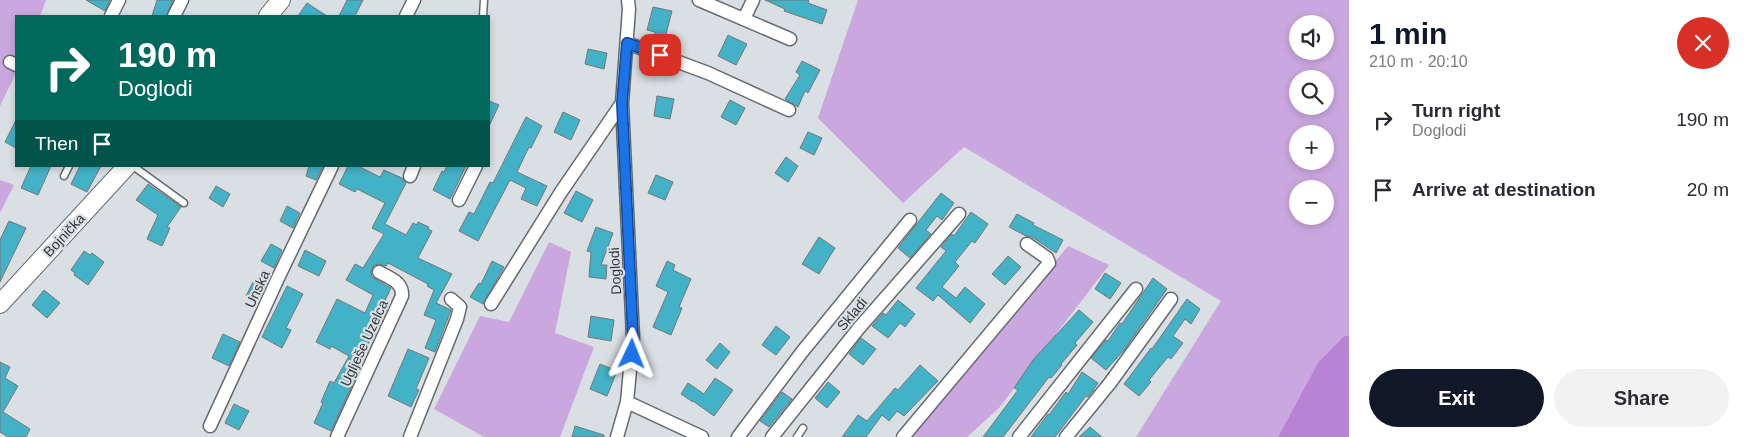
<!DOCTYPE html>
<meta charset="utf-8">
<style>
:root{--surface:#fff;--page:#f2f2f3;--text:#2b2b33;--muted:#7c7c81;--accent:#111827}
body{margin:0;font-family:Helvetica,sans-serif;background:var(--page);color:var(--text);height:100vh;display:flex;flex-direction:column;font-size:19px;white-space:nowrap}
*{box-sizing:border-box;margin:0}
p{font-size:16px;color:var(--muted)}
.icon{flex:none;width:28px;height:28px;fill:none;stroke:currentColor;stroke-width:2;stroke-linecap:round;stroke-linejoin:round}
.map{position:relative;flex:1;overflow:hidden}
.details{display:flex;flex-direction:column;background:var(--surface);width:400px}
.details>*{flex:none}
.top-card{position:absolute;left:15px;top:15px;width:475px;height:152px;border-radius:0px;box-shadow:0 2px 8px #0003;background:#00695c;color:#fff;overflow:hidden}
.controls{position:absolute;left:1289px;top:15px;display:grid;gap:10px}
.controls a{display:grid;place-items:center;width:45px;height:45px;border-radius:50%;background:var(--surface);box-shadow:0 2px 8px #0003;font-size:25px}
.pin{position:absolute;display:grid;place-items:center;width:42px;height:42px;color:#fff;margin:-21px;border-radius:10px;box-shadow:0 2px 8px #0006}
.me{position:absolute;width:55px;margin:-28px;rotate:2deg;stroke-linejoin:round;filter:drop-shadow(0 0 4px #0008)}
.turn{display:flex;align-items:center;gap:18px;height:105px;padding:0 20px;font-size:22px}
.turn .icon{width:65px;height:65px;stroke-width:2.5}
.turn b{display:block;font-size:35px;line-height:42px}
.then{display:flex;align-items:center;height:48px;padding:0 20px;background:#0003;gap:10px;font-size:19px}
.round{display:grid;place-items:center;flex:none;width:52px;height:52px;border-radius:26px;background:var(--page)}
.headline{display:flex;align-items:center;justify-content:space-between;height:85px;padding:0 20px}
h1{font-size:30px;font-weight:800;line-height:38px;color:var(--accent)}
.action{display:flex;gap:10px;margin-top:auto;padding:10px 20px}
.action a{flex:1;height:58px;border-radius:30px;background:var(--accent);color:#fff;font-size:20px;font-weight:800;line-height:58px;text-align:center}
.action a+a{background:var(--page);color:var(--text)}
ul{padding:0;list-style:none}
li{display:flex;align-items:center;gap:15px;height:70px;padding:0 20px}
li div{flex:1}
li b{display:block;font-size:19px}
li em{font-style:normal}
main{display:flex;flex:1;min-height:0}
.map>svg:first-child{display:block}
</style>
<main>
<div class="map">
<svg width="1349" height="437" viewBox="0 0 1349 437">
<rect width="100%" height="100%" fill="#dadfe4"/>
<path fill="#cba7df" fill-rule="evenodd" d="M0 0H46L40 16H16V73L0 106Z
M858 0H1349V336H1344L1318 364 1278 437H1136L1221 301 964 147 903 203 818 118ZM1298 24H1325V51H1298ZM1298 79H1325V106H1298ZM1298 134H1325V161H1298ZM1298 189H1325V216H1298Z
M0 180 14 185 0 213Z
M549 242 571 252 555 333 594 347 560 437H484L434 409 480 316 509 322Z
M1068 246 1109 265 999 408 967 437H910Z"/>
<path fill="#b883d4" d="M1344 336H1349V437H1278L1318 363Z"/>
<path fill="#44b2c6" stroke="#717879" d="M86 0H110L105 11Z
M157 0H173L166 16H152Z
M347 0H363L355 16H339Z
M765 0H809L808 3 827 10 822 24 784 11 785 9Z
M307 3 327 16H298Z
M653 7 672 11 665 38 654 36 655 32 647 30Z
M728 35 747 44 736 65 718 56Z
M588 49 607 53 604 69 585 64Z
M802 61 820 70 808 93 805 91 798 107 785 99 800 75 796 72Z
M657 96 674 99 670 119 654 116Z
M730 100 745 108 736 125 721 117Z
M489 101 499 105 489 126Z
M563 112 580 120 571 140 554 132Z
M526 117 542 126 531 148 529 147 517 172 547 186 537 206 521 199 526 188 510 180 478 241 459 231 469 212 474 214 490 182 493 183Z
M16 120V148L5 142Z
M808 132 822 138 814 155 800 148Z
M786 157 798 166 788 182 775 173Z
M31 166H51L38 195 21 188Z
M80 166H101L87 192 71 184Z
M309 166H323L316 180 306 176Z
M348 166H358L380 177 384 170 402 178 406 183 385 224 406 235 413 223 417 225 418 222 429 227 428 229 432 231 418 258 452 274 436 303 451 310 435 352 425 348 436 320 424 315 434 290 427 286 428 284 388 263 386 266 379 264 374 265 371 272 372 277 391 288 382 307 387 309 374 337H372L355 368 359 370 331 431 314 423 323 403 321 402 330 381 334 383 349 356 331 346 330 349 316 342 337 299 365 313 373 295 346 280 355 264 363 268 384 234 372 228 385 203 357 189 355 192 339 184Z
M447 166H466L450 199 433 190 442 171 444 172Z
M656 175 673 182 665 200 648 193Z
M148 184 181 207 167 227 170 228 162 246 147 239 158 215 136 200Z
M216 186 230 194 223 207 209 198Z
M576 191 593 200 582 222 564 213Z
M941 193 954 203 942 220 937 216 926 230 931 234 910 258 898 248Z
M287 206 300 213 293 228 280 221Z
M971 212 988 224 975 243 972 241 955 262 959 266 942 287 956 298 965 287 985 304 970 323 938 295 933 301 916 288 946 251 941 247 952 234 954 236Z
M1017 214 1034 223 1033 225 1063 240 1056 253 1032 237 1026 236 1009 227Z
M9 221 26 228 0 282V240Z
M596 227 613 233 601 265H607L606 279 589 277 591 252 587 251Z
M819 237 835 248 819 274 802 264Z
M271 244 282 250 274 268 261 261Z
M305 250 326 261 319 276 298 266Z
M84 251 90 255 92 253 104 262 88 285 74 275 75 273 71 270Z
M1008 256 1021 267 1005 285 992 274Z
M492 261 504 267 483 304 470 297 479 283 481 284Z
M667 261 675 265 673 270 691 279 679 307 682 308 671 335 653 327 668 292 656 286Z
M1105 273 1121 283 1110 299 1095 289Z
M1153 278 1167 289 1124 350 1106 370 1091 358 1106 340 1108 341 1120 323 1122 324Z
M254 280 266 286 258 301 246 296Z
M287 286 303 294 286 328 291 330 282 348 262 337Z
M44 290 60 303 47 318 32 305Z
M1187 299 1200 309 1191 324 1185 319 1173 336 1183 343 1171 359 1168 357 1149 380 1151 382 1139 396 1124 384 1151 348 1152 349Z
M898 300 915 314 905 327 900 323 888 338 872 326 883 313 886 315Z
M1079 310 1093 322 1075 343 1077 345 1061 364 1062 365 1051 378 1049 377 1003 437H983L1018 390 1014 388 1033 360Z
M591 316 614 320 611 341 588 337Z
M776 326 790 337 776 355 762 345Z
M223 334 240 342 229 366 212 358Z
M861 338 876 349 863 365 849 354Z
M720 343 730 352 717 369 706 360Z
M408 349 429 358 416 389 419 390 411 407 388 396Z
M0 362 10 367 5 378 18 386 3 412 30 429 26 437H8L0 432Z
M600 364 617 371 607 396 590 389Z
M920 365 938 381 904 416 897 411 889 421 882 415 866 437H842L858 415 867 421 895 388 898 390Z
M1082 372 1098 383 1092 392 1088 397 1086 396 1055 437H1031L1048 414 1049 415 1066 392 1068 394Z
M715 378 733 390 714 416 693 401V402L681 394 688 383 704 394Z
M828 382 840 392 827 408 815 398Z
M782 392 792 399 769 427 760 421Z
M234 404 249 411 239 430 225 423Z
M575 426 604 435V437H572Z
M1090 427 1102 437H1079Z"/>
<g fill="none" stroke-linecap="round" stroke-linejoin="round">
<defs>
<path id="service" d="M483 16 484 0
M133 166 184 203
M64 176 69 166
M797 437 803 428"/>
<path id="minor" d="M699 0 790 39
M111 16 119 0
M174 16 182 0
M406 16 414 0
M744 19 753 0
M627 43 708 73 789 110
M10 62 16 65
M410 176 414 166
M459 200 476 166
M491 304 561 192 622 103
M627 402 702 437
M210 426 279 276 332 166
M337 437 402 296C403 282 390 278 379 272
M410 437 457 319 460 307 451 299
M617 437 627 402 633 338 622 103 629 9 628 0
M738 437 802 352 910 220
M772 437 859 328 959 214
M903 437 1049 263 1047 258 1027 244
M1019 437 1136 289
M1066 437 1110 383 1171 299"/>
<path id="secondary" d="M268 16 281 0
M0 304 127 166"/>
</defs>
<use href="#service" stroke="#656a6e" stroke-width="9"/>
<use href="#minor" stroke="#656a6e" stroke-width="15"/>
<use href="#secondary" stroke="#656a6e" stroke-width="20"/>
<use href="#service" stroke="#fff" stroke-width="6"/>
<use href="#minor" stroke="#fff" stroke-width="12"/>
<use href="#secondary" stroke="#fff" stroke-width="18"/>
</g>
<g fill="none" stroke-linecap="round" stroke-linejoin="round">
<defs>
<path id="route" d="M632 354 633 338 622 103 627 43 660 55"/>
</defs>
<use href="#route" stroke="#114b97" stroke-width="12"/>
<use href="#route" stroke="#1a73e8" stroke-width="9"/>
</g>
<g text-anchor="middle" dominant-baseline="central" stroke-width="4.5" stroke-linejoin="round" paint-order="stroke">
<g font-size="14" fill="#343638" stroke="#dadfe4">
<text transform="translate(64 235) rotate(-47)">Bojnička</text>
<text transform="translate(615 271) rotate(-93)">Doglodi</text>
<text transform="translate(257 289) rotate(-65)">Unska</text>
<text transform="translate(852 314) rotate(-50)">Skladi</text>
<text transform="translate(364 343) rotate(-65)">Uglješe Uzelca</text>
</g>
</g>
</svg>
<div class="controls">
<a><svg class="icon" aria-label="sound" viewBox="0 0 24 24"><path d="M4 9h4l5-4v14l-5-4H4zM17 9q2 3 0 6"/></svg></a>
<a><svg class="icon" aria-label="search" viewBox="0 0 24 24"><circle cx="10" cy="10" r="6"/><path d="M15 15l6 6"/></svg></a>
<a>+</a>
<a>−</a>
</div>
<div class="pin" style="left:660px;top:55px;background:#d93025"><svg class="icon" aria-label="arrive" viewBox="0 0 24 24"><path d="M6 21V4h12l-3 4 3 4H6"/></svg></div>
<svg class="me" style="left:632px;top:354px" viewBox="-20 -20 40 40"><path d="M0-17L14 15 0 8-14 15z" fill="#1a73e8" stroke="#fff" stroke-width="4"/></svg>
<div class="top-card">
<div class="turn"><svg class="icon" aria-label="right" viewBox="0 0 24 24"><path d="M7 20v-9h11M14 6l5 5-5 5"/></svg><div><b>190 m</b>Doglodi</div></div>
<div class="then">Then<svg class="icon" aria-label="arrive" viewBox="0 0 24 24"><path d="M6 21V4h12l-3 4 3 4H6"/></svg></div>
</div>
</div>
<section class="details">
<div class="headline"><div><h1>1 min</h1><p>210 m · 20:10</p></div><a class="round" style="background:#d93025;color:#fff"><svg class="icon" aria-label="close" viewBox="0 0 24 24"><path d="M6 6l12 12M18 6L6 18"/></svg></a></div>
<ul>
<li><svg class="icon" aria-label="right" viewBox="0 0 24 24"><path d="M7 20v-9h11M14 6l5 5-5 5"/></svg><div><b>Turn right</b><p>Doglodi</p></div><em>190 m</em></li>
<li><svg class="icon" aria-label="arrive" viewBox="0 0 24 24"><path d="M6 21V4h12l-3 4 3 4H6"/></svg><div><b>Arrive at destination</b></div><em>20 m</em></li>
</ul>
<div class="action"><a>Exit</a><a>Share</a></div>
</section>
</main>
